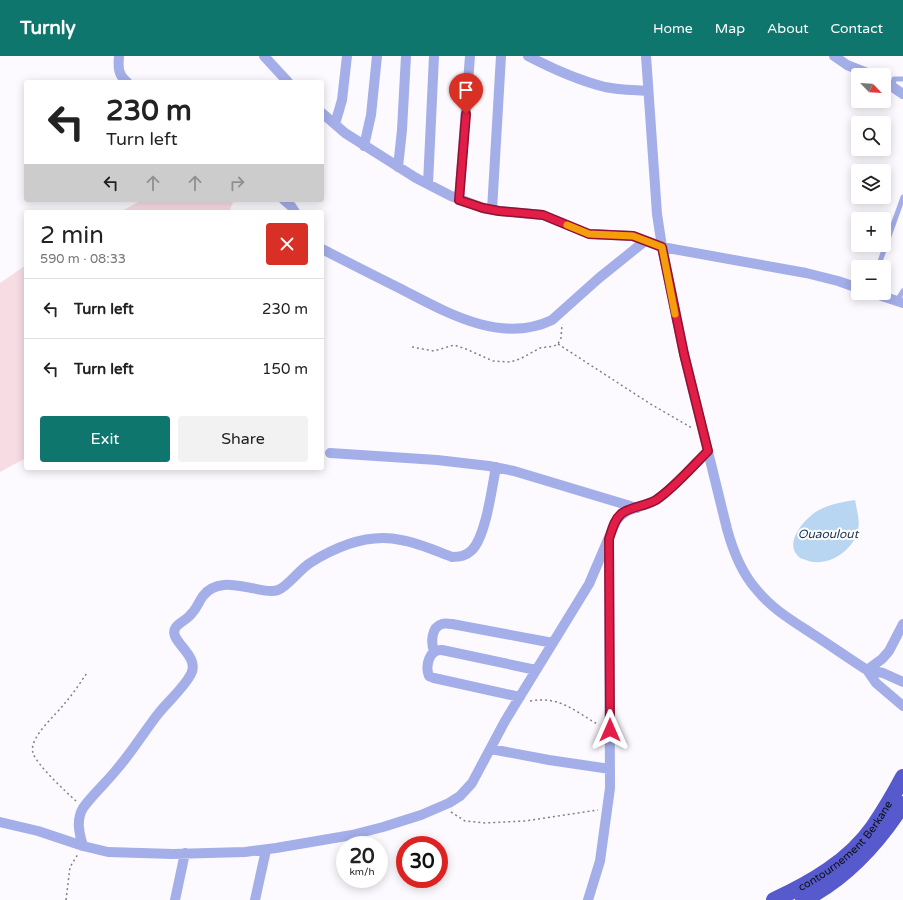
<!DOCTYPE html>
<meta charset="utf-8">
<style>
:root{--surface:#fff;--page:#f2f2f2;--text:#222;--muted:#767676;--line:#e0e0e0;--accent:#0f766e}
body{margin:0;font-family:"Varela Round",sans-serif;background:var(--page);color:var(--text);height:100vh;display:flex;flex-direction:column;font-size:15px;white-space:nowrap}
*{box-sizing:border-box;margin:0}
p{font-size:13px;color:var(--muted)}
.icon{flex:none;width:22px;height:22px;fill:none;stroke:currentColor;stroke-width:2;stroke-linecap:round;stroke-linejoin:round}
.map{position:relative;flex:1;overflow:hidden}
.details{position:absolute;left:24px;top:154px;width:300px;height:260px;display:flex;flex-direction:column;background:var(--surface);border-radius:4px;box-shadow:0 2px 10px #0003}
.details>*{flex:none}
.top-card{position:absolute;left:24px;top:24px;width:300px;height:122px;border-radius:4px;box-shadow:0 2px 10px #0003;background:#fff;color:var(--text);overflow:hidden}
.needle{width:26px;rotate:115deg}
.fabs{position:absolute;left:851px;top:12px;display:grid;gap:8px}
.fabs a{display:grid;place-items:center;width:40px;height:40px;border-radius:4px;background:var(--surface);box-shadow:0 2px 10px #0003;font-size:20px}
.speed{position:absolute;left:336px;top:780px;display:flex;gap:8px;font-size:20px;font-weight:700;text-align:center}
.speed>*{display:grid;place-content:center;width:52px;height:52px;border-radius:50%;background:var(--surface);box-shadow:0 2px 10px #0003;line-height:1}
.speed small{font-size:10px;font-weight:400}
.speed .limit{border:6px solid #d22;background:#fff;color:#111}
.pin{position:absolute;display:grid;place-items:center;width:34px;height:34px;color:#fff;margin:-41px -17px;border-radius:50% 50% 50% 0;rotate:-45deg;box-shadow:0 0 4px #0007}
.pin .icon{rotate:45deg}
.me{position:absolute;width:44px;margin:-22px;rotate:0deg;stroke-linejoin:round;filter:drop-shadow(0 0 3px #0008)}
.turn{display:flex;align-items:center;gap:14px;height:84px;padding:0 16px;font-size:18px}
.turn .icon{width:52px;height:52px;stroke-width:2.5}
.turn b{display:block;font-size:28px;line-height:34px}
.lanes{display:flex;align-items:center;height:38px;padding:0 16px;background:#0003;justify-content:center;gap:20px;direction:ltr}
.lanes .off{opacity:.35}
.round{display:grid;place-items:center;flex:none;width:42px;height:42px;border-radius:4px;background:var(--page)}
.summary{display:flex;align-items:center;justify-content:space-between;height:68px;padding:0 16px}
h1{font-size:24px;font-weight:600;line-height:30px}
.button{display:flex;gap:8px;margin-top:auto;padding:8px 16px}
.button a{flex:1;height:46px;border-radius:4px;background:var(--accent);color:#fff;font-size:16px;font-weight:600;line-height:46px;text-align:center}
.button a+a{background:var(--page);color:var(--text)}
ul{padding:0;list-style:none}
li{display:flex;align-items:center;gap:12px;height:60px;padding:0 16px;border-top:1px solid var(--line)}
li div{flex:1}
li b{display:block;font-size:15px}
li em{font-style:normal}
header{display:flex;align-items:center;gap:24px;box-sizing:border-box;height:56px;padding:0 20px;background:var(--accent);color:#fff}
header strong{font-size:19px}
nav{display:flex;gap:22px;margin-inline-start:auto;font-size:14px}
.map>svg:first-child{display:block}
</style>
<header>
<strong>Turnly</strong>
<nav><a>Home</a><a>Map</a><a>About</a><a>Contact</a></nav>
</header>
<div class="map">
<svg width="903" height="844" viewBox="0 0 903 844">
<rect width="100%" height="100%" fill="#fcfafe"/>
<path fill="#f7dde3" d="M142 144H229L233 146 229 156H120Z
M26 209V402L0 416V227Z"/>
<path fill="#b8d5f1" d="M855 444C857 456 861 466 857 477 851 497 825 512 806 504 803 503 799 502 798 500 783 486 807 460 819 454 830 448 843 446 855 444Z"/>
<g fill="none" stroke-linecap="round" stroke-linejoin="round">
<path stroke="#828184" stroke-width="1.5" stroke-dasharray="2 3" stroke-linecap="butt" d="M558 288 649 347 692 372
M412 291 434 295 454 289 466 293 493 305 510 306 520 303 540 292 554 290 558 288 561 282 562 268
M530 645C561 640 574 655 599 669
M76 745C65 735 37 709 33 697 28 682 57 658 65 647 73 638 80 627 87 617
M451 756 465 765 485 767 525 765 598 754
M66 844 70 811 78 798"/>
<path stroke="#a4aee8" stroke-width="5" d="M893 30 894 23H903
M878 211 903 141
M896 246 903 235"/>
<path stroke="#a4aee8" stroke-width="10" d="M119 0C118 11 118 19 127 26
M264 0 288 26
M528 0C553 13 577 24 605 31 619 34 634 34 648 35
M646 0 657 158 662 191 684 298 727 473C733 495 741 516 756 533 771 552 791 564 811 577 830 589 848 602 867 614L883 617 903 626
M834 0 847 9 872 19
M884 25 903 38
M322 57 345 77 416 122 451 140 483 152 499 155 543 159 589 178 633 180 662 191 806 217 838 225 858 232
M335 68 342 44 347 0
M364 90 371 59 377 0
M398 111 402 74 406 0
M428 128 434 0
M284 144 291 150 295 156
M459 144 470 0
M492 154 501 0
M322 193C347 206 373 219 399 232 444 255 500 289 552 264L599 222 645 185
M873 237 903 247
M330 397 437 404 489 410 514 415 637 452
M434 595C431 587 431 571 442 568 445 567 449 568 452 568L553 587
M867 614 882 603 889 595 903 568
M867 614 876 627 903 650
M520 641 434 622 429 620C425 610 429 593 442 594L536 614
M491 693 549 704 610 713
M0 766 38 775 83 790 108 796 173 798 245 796 276 792 352 779 383 771 421 759 449 747 460 740 472 727 505 665 589 528 616 465C627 450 641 453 656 444 674 432 692 410 708 395
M83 790C79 777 76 764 83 752 93 738 106 727 117 713 132 696 144 676 158 658 169 644 183 633 191 618 201 599 166 584 176 571 180 566 188 563 192 557 197 552 199 545 203 540 215 524 235 529 251 532 259 533 270 537 278 534 287 531 300 513 310 507 337 490 369 477 401 484 419 487 436 495 452 501 460 501 466 500 472 494 486 480 492 431 496 411
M175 844 185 797
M255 844 266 794
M588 844 600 805 610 732 609 487"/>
<g stroke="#565acc" stroke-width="16">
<path id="s1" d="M774 844C811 827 849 805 873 771 884 755 894 738 903 721"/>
<path d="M803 844C845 823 878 787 903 748"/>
</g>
</g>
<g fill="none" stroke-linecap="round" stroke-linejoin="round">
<defs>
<path id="route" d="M466 58 459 144 483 152 499 155 543 159 589 178 633 180 662 191 684 298 708 395C693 410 673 433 656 444 646 450 629 451 621 458 614 464 612 474 609 483L610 674"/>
</defs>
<use href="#route" stroke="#92132f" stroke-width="10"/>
<use href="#route" stroke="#e11d48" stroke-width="7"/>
<path stroke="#f59e0b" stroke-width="7" d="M567 169 589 178 633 180 662 191 675 258"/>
</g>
<g text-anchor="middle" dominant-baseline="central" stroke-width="4" stroke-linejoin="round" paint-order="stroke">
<g font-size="11" fill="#0e0e0f" stroke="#fff">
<text stroke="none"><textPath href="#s1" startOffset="91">contournement Berkane</textPath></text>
</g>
<g font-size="12" font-style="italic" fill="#163551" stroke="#fff">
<text x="828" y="478">Ouaoulout</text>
</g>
</g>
</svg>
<div class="fabs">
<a><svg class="needle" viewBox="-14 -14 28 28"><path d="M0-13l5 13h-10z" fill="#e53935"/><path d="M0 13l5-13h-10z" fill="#767676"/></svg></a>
<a><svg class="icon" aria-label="search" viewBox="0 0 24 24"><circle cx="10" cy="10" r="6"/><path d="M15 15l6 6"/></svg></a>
<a><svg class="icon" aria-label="layers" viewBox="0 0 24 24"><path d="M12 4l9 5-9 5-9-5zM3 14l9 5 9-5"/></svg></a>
<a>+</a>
<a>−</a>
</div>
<div class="speed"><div>20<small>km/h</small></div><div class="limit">30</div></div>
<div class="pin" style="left:466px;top:58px;background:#d93025"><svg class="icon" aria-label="arrive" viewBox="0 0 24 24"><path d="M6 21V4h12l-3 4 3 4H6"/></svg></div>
<svg class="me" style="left:610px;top:674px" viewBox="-20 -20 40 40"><path d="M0-17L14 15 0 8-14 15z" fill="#e11d48" stroke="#fff" stroke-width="4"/></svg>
<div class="top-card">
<div class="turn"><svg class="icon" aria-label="left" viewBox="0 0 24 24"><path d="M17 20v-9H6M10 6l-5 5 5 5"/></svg><div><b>230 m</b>Turn left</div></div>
<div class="lanes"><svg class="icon" aria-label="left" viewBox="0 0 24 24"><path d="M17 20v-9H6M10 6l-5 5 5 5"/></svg><svg class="icon off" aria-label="ahead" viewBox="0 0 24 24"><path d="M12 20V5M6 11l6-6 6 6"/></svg><svg class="icon off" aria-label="ahead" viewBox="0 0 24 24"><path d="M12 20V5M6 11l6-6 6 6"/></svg><svg class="icon off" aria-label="right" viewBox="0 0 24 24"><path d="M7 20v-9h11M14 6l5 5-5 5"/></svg></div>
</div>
<section class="details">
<div class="summary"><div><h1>2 min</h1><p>590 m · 08:33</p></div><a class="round" style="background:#d93025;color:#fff"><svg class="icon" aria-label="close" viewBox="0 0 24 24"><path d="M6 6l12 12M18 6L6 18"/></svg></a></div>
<ul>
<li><svg class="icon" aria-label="left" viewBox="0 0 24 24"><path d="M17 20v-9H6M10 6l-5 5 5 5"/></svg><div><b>Turn left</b></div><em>230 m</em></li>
<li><svg class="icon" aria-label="left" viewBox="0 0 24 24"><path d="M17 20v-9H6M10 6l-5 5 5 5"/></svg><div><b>Turn left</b></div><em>150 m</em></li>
</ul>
<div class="button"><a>Exit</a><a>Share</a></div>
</section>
</div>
